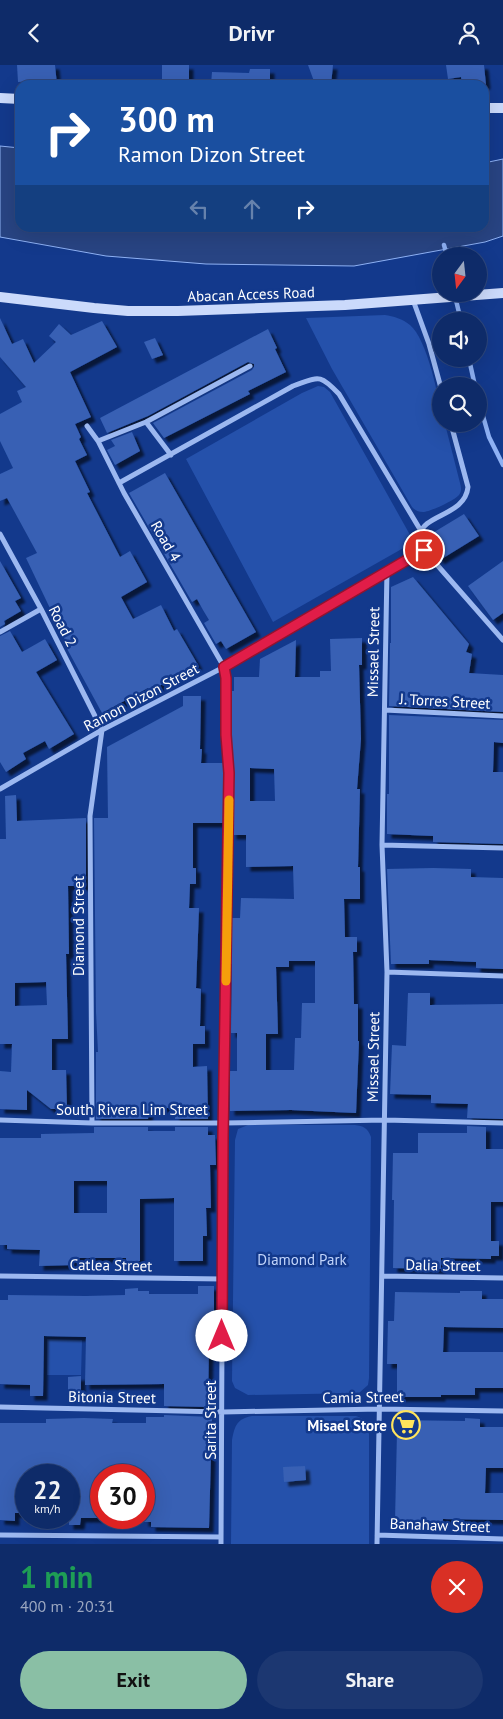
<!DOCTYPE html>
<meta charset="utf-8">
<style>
:root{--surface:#0e2b69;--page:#1c3771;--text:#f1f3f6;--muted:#9ba7c0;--line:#2e477d;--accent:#8abfa5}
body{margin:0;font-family:"PT Sans",sans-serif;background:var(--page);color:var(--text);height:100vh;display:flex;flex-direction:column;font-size:19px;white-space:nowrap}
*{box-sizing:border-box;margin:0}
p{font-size:16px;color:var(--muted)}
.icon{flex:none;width:28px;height:28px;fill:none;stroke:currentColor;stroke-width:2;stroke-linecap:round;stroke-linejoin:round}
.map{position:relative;height:1479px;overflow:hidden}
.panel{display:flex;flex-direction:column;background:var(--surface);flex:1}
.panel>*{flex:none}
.banner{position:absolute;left:15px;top:15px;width:474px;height:152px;border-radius:15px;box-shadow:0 5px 20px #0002,0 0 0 1px var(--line);background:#1a4fa0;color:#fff;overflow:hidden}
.needle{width:32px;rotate:195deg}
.tools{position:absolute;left:432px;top:182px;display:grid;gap:10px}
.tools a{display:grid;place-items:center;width:55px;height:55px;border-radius:50%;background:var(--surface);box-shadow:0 5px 20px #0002,0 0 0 1px var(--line);font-size:25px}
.speed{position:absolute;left:15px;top:1399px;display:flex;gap:10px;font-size:25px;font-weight:700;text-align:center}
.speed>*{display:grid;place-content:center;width:65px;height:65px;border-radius:50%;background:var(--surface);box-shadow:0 5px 20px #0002,0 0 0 1px var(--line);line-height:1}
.speed small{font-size:12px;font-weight:400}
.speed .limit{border:8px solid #d22;background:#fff;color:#111}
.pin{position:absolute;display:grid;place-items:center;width:42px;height:42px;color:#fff;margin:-21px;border:2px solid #fff;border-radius:50%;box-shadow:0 1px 5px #0007}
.me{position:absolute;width:55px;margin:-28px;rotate:0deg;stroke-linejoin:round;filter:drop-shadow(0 0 4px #0008)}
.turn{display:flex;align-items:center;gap:18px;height:105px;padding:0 20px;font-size:22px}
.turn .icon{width:65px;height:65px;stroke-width:2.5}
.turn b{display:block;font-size:35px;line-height:42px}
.lanes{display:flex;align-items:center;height:48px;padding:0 20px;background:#0003;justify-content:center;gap:25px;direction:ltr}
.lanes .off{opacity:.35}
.round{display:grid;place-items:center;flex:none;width:52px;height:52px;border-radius:26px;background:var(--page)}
.summary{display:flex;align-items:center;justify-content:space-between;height:85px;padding:0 20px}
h1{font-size:30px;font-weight:800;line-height:38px;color:#1e9e55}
.action{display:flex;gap:10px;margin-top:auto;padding:10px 20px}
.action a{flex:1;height:58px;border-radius:30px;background:var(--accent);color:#111;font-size:20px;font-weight:800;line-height:58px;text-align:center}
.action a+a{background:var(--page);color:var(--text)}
header{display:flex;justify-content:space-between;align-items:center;height:65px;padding:0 20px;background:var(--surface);font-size:22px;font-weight:800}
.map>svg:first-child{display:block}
</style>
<header><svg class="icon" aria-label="back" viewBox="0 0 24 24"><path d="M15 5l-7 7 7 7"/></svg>Drivr<svg class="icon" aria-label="person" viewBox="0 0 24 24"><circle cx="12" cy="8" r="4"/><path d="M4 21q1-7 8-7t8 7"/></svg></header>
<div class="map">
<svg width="503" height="1479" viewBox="0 0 503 1479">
<defs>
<filter id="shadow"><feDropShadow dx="4.5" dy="4.5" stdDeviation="1" flood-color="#0009"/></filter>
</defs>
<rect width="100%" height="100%" fill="#13398c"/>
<path fill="#2551ab" d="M385 250C393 251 403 254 410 260 427 274 441 336 441 359H445L460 418C461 422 462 426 459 430 455 435 430 447 423 447 418 447 415 445 412 442L332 304 306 253Z
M318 321 324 322 330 327 414 477 273 557 186 394 302 328Z
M248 1060H355C363 1061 368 1063 371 1072L369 1313 368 1320 359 1328 248 1330 235 1323 232 1316 235 1075 238 1064Z
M47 1274 82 1275 81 1310H47Z
M252 1351H356C365 1354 367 1358 369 1368V1479H231L232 1375C235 1360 237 1354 252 1351Z"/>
<path fill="#284483" stroke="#8eb1f4" d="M0 81 20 83V162H484V98L503 94V171L485 177 354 201 206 199 106 191 0 172Z"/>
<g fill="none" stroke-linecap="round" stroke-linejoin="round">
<path stroke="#8eb1f4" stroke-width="4.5" d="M444 180 447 191
M455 231 461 256
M469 294 475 321
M479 337 489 372 503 400"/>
</g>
<path fill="#3760b4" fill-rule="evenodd" filter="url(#shadow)" d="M17 0H55L57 20 34 19V16L18 17Z
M162 0H189V14H162Z
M308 0H333L331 20 315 19Z
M446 0H484L486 20H462L461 12 448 14Z
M250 4H270V20L211 19 212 7 249 8Z
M0 253 12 279 23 274 34 298 56 277 49 271 59 259 71 270 102 256 117 282 70 307 91 352 75 359 81 372 79 374 87 390 75 396 90 427 87 428 120 492 130 486 147 517 121 532 133 554 161 540 174 566 177 564 198 600 150 626 148 623 102 648 65 580 67 579 26 493 37 488 7 433 0 436V409L13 403 0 376V349L22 337 17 326 26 322 0 292Z
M268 264 277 283 275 284 286 307 248 326 250 329 164 373 153 358 252 305 254 302V299L248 297 148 351 107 368 100 353Z
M155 273 163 290 152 294 144 277Z
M132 367 140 386 115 400 107 385 115 381 111 375Z
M165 408 256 567 226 584 221 576 216 579 204 558 209 555 203 545 197 534 192 537 129 428Z
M464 449 479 471 440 495 426 472Z
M0 496 21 533 15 536 21 546 4 556 5 559 0 562Z
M503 496V548L493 555 468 521Z
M413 512 469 579 466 587 472 589 469 608 503 610V647L389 641 390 578H391V522Z
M10 566 22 587 45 574 57 595 36 607 74 669 49 684 45 676 23 688 26 694 6 707 0 697V571Z
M362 573V600H359L361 674 357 724H360L358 802H360V834H344L345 872H357V887H353L354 939H358V976H359L356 1048 291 1045 230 1046V1006H237V968H231L232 899H230L231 853H240L241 833 294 834 293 801 246 802V770H232L233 708 230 670V626H234V612H259L260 594 296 575 295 612H320V606H331L330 574ZM250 703 274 704 275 736H250ZM289 896H315V938H302L301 973H295L294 1005H266V969H278L276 902H289Z
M183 631H201L200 684H202L201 698H224L225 708 224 758H193V803H196V819H190L189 843H199L196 923 201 924 200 961H205V979H193V1002L207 1001 208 1054H175V1043H149L148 1054H96V987H98L96 947 94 753H108L107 682 183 641Z
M389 650 503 655V678L494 677 493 707H503V779L433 777V771L387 769V729H389Z
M16 730 17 756 86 753V821H68L69 889H66L68 974H52V1005H66L67 1044H51L27 1025V1045L0 1044V1006L11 1007 12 979H0V774H6L5 731ZM46 917 47 940 15 941V918Z
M433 803 471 804V812L503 813V904L476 903V897L429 895V899H391L387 804Z
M408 928H430V940L503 939V1054L467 1053 468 1039 431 1038V1030L390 1029 392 980 406 981Z
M467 1061 486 1062V1084H503V1137H491V1176H499V1191H491V1194L441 1193V1204L393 1203 394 1135H392L393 1088H418V1068H467Z
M94 1062H148V1066H175V1062H208V1070H215L216 1100H210L211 1143H206L207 1171H203V1196H174V1133L140 1134V1196H126V1193H73V1200L39 1201 40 1185 7 1184V1180H0V1073H41V1069L94 1068ZM74 1116H107V1148H74Z
M198 1221H214V1254H206L205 1279H209L208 1342 164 1341V1319L85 1320 86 1272 44 1271 43 1331H30V1320L0 1319V1235H8V1230L86 1231 125 1230V1224L138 1223V1226H149V1229H198Z
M460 1226H482V1234H503V1263L444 1262 443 1287H503V1323H475V1330H441V1332H397V1299H387L388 1256H394L395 1227 460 1228Z
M81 1311V1330H68V1312Z
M164 1350 212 1352 209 1463 151 1462V1457H144V1410H101V1453H81L80 1460H69V1410H26V1448H15V1456L0 1455V1358H46V1354L84 1353 113 1354 112 1358H146V1352H164Z
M465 1353 480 1354V1362H503V1403H486L485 1428H503V1455L443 1454V1457L395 1456 397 1367H392V1355L465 1356Z
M305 1401 306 1415 284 1417 283 1402Z"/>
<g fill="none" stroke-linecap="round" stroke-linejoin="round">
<path stroke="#9cb8f0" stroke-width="5" d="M413 235 429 279 441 323
M146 357 171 390
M451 359 468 422C465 451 423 449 420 470 419 475 422 480 424 485L503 575
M87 361 98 376 124 428 224 602 226 608V670L229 708 223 1072 221 1479
M98 376 146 357 250 301
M119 418 293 321C319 312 319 308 339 329L421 466
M0 469 41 544 102 665 90 751 92 1058
M0 567 41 544
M385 645 503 651
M0 724 102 665 224 602 424 485
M382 780 503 783
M387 907 503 911
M0 1055 92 1058H224L385 1055 503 1058
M0 1211 222 1214
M382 1211 503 1213
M0 1342 223 1347 380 1344 503 1346
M0 1470 221 1472
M377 1470 503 1474
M377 1479 387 907 382 780 387 505"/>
<path stroke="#cbdafb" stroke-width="10" d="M0 33 20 34
M484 43H503
M0 232 94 243 128 246H178L345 240 503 228"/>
</g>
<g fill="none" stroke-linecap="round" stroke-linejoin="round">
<defs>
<path id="route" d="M222 1271 223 1072 229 708 226 670V613L224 602 424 485"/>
</defs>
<use href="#route" stroke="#92132f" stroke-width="12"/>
<use href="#route" stroke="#e11d48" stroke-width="9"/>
<path stroke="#f59e0b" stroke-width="9" d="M226 916 229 735"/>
</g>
<defs>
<symbol id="supermarket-ring" viewBox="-11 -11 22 22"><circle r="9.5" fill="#13398c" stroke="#ffe45c" stroke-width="1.5"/><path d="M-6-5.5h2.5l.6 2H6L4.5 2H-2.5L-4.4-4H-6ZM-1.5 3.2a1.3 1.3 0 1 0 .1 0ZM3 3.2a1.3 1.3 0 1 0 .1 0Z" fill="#ffe45c"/></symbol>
</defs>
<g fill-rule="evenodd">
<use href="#supermarket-ring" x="390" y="1344" width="32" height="32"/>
</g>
<g text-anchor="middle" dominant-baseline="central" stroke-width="5" stroke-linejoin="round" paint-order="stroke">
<g font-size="15" fill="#fff" stroke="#13398c">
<text transform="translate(251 229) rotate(-2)">Abacan Access Road</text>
<text transform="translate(166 476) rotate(60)">Road 4</text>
<text transform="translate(63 561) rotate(63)">Road 2</text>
<text transform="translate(373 587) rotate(-89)">Missael Street</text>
<text transform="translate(141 632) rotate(-28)">Ramon Dizon Street</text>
<text transform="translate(445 636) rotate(3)">J. Torres Street</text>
<text transform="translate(78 861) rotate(-90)">Diamond Street</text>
<text transform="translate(373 992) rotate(-89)">Missael Street</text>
<text x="132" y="1044">South Rivera Lim Street</text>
<text transform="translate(111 1200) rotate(1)">Catlea Street</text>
<text transform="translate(443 1200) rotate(1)">Dalia Street</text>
<text transform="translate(112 1332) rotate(1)">Bitonia Street</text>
<text transform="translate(363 1332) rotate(-1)">Camia Street</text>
<text transform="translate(210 1355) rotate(-90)">Sarita Street</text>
<text transform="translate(440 1460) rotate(2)">Banahaw Street</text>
</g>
<g font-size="15" fill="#c3d6fc" stroke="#13398c">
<text x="302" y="1194">Diamond Park</text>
</g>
<g font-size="15" font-weight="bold" fill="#fff" stroke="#13398c" text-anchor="end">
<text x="387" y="1360">Misael Store</text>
</g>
</g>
</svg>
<div class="tools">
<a><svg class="needle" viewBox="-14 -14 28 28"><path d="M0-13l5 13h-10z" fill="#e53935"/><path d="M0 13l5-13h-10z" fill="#9ba7c0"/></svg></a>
<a><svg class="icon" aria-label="sound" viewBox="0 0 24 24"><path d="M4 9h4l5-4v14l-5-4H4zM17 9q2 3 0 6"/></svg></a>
<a><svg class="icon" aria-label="search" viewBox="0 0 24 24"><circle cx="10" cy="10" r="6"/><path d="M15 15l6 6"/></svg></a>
</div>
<div class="speed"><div>22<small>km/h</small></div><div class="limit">30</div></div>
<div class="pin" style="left:424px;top:485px;background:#d93025"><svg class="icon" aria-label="arrive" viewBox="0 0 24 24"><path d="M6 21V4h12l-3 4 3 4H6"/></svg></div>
<svg class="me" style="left:222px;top:1271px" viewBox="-20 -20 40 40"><circle r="19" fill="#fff"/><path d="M0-13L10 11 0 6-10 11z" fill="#e11d48"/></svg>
<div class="banner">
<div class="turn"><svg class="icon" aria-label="right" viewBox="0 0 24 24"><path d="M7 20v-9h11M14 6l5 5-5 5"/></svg><div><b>300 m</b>Ramon Dizon Street</div></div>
<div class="lanes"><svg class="icon off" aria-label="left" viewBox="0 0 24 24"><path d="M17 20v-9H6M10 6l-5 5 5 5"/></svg><svg class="icon off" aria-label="ahead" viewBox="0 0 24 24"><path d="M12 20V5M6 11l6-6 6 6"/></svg><svg class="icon" aria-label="right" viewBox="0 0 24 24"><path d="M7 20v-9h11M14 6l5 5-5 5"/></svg></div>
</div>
</div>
<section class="panel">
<div class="summary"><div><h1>1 min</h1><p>400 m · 20:31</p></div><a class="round" style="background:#d93025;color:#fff"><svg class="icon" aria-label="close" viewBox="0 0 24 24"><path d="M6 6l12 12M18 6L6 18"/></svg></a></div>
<div class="action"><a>Exit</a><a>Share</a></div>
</section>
